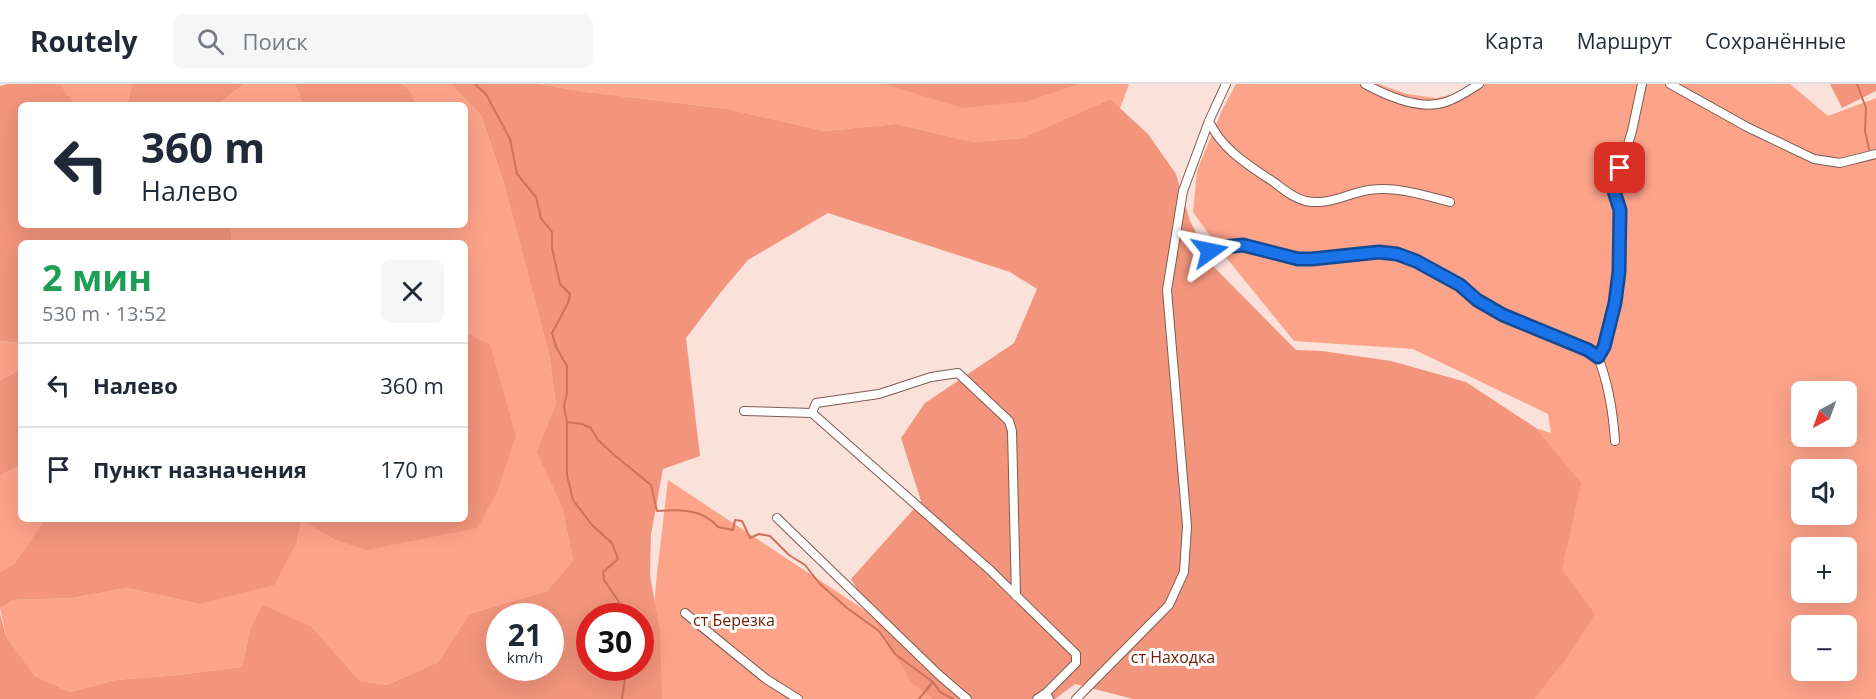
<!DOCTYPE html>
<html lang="ru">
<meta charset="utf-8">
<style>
:root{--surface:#fff;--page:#f6f6f7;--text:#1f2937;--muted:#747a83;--line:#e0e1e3}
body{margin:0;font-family:"Open Sans",sans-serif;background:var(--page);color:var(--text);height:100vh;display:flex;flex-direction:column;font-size:22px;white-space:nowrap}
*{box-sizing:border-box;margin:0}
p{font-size:20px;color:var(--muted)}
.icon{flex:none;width:33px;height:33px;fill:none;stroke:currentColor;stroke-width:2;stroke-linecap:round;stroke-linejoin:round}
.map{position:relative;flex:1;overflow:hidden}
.panel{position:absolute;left:18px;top:156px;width:450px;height:282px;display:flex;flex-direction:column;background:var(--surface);border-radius:9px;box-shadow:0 6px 24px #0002}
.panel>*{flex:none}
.banner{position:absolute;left:18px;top:18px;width:450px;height:126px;border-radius:9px;box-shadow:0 6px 24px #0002;background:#fff;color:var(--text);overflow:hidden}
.needle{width:39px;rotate:221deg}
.controls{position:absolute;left:1791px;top:297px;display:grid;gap:12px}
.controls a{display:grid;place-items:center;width:66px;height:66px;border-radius:9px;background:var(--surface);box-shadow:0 6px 24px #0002;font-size:30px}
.speed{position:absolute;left:486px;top:519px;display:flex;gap:12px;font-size:30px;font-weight:700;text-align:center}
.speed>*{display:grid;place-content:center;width:78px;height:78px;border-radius:50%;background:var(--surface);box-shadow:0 6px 24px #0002;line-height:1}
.speed small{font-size:15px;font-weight:400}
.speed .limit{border:9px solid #d22;background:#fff;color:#111}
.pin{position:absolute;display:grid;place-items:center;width:51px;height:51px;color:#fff;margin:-26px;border-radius:12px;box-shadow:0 3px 9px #0006}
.me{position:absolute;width:66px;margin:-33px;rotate:78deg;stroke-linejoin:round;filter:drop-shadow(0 0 4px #0008)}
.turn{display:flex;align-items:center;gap:21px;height:126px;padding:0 24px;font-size:27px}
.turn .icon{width:78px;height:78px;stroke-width:2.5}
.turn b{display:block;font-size:42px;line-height:51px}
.round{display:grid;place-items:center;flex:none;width:63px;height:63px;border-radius:9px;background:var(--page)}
.overview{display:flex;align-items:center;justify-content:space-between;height:102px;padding:0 24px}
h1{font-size:36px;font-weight:700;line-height:45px;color:#1e9e55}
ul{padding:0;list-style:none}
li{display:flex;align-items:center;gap:18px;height:84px;padding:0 24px;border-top:2px solid var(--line)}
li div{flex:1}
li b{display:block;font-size:22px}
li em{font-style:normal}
header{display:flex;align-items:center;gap:36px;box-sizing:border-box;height:84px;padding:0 30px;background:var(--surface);border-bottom:2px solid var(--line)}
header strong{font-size:28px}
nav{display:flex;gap:33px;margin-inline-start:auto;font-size:21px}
.search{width:420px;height:54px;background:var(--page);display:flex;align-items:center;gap:15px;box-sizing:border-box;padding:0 21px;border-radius:9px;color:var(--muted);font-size:22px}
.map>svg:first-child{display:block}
</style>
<header>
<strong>Routely</strong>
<div class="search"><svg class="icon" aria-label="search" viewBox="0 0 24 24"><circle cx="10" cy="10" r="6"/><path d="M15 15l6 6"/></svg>Поиск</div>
<nav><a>Карта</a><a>Маршрут</a><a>Сохранённые</a></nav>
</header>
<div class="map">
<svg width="1876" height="615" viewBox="0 0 1876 615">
<rect width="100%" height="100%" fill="#fae1da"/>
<path fill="#fda38a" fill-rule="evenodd" d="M60 0H132L127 21H75Z
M244 0H295L303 21H217Z
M403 0H451L481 31 504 100 549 270 556 320 536 368 562 423 573 476 547 507 469 530 438 578 387 601 360 597 312 543 250 546 242 583 178 591 115 596 70 608 35 592 6 552 0 524 13 516 73 514 127 504 199 520 297 458 301 435 334 455 477 444 490 260 465 248V159H232L230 141H465V21H416L411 8Z
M539 0H884L1030 17 1080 0H1129L1120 25 1110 15 1022 54 974 58 896 40 825 47 728 25 579 7Z
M1236 0H1378L1407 10 1436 14 1454 10 1471 0H1790L1828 32 1876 14V615H1530L1567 463 1553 365 1536 344 1551 349 1548 330 1413 265 1294 257 1220 166 1193 128 1197 87 1222 26ZM1802 308H1846V352H1802ZM1802 386H1846V430H1802ZM1802 464H1846V508H1802ZM1802 542H1846V586H1802Z
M0 257 21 259V285L0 296Z
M21 380V435H45L14 480 0 488V392Z
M668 396 901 550 976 615H646L657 489Z"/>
<path fill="#f2957c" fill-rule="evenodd" d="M8 0H60L75 21H21V141H230L232 159H21V259L0 257V2Z
M132 0H244L217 21H127Z
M295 0H403L411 8 416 21H303Z
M451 0H539L579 7 728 25 825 47 896 40 974 58 1022 54 1110 15 1148 50 1176 90 1190 137 1213 182 1296 266 1322 267 1391 277 1466 298 1536 344 1581 399 1562 486 1595 530 1565 576 1534 615H1133L1075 600 1055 615H933L911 598 851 495 921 417 901 354 925 319 1014 259 1037 205 1010 188 828 129 748 176 721 208 686 254 700 372 663 385 651 450 650 491 660 549 662 615H0V530L6 552 35 592 70 608 115 596 178 591 242 583 250 546 263 521 312 543 360 597 387 601 438 578 469 530 547 507 573 476 562 423 536 368 556 320 549 270 504 100 481 31ZM500 532H550V584H500ZM590 532H640V584H590Z
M884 0H1080L1030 17 963 24Z
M1830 0H1876V7L1842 24Z
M465 248 490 260 516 352 497 408 477 444 366 466 334 455 301 436 297 458 274 501 199 520 127 504 73 514 13 516 0 524V488L14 480 45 435H465Z
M21 285V380L0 392V296Z"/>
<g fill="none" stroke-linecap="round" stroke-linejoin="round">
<path stroke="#cc735b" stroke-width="2" d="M475 0 486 10 510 55 517 90 536 113 541 134 552 148V164L560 200 570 210 568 219 552 249 556 263 567 282V309L564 322 567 338V391L573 416 592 441 612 459 618 475 603 488 604 496 619 518 606 532
M1857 0 1866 24 1865 47 1869 65
M567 338 582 340 591 344 598 356 613 370 651 401 657 427C679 425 703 425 718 443L733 446 735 436 742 437 750 454 759 450 770 452 789 471 805 481 820 500 847 524 879 547 895 570 933 598 940 608 953 615
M590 553 588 562 590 563
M615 584 625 594 622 615
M919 615 932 599"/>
<defs>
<path id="street" d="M1365 0C1387 12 1420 27 1446 18 1458 14 1468 7 1479 0
M1670 0 1747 43 1814 75 1840 79 1876 70
M1209 37C1221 65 1250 82 1275 99 1284 106 1295 115 1306 117 1329 122 1348 109 1369 106 1397 102 1423 111 1450 118
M1210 167 1223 163 1243 161 1298 175H1313L1379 168 1397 170 1416 177 1460 201 1477 216 1503 231 1588 266 1598 273
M744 327 812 329 990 486 1076 570V579L1046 609 1049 615
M812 329 816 319 879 310 931 293 958 289 1009 337 1012 347 1016 512
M1615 357C1613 327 1609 301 1598 273L1604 263 1615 219 1620 177V126L1614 107 1632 47 1642 0
M777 434 938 590 967 615
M685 529 766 595 798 615
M1037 615 1046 609
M1076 615 1169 521 1184 488 1187 442 1167 206 1183 107 1209 37 1226 0"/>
</defs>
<use href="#street" stroke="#7e5b52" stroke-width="10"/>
<use href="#street" stroke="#fff" stroke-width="8"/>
</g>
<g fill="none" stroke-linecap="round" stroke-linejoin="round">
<defs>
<path id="route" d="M1210 167 1223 163 1243 161 1298 175H1312L1379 168 1397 170 1416 177 1460 201 1477 216 1503 231 1588 266 1598 273 1604 263 1615 219 1619 188 1620 126 1614 107 1620 84"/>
</defs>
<use href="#route" stroke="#114b97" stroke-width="15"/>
<use href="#route" stroke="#1a73e8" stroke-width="10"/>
</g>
<g text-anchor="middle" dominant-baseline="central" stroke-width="6" stroke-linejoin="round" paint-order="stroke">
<g font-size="16" fill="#712007" stroke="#fff">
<text x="734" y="536">ст Березка</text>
<text x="1173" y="573">ст Находка</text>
</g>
</g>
</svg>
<div class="controls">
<a><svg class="needle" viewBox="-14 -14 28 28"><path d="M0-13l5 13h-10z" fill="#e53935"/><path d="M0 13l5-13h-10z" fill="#747a83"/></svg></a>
<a><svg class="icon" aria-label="sound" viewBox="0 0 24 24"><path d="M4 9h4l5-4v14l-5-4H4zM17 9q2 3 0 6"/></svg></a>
<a>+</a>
<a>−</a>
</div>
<div class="speed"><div>21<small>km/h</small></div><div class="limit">30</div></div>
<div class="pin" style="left:1620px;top:84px;background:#d93025"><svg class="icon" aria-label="arrive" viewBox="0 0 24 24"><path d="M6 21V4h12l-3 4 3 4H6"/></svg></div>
<svg class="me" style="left:1210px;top:167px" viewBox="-20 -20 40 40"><path d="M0-17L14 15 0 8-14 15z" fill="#1a73e8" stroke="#fff" stroke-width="4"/></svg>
<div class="banner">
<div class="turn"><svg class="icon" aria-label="left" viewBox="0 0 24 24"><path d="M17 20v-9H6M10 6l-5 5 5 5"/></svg><div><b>360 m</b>Налево</div></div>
</div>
<section class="panel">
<div class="overview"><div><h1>2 мин</h1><p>530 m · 13:52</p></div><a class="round"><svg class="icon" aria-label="close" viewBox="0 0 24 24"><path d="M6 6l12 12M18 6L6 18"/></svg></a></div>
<ul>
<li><svg class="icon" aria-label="left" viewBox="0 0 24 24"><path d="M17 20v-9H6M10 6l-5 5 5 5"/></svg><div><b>Налево</b></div><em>360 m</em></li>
<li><svg class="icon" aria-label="arrive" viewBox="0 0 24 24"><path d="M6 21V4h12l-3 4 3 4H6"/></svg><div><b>Пункт назначения</b></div><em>170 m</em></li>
</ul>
</section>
</div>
